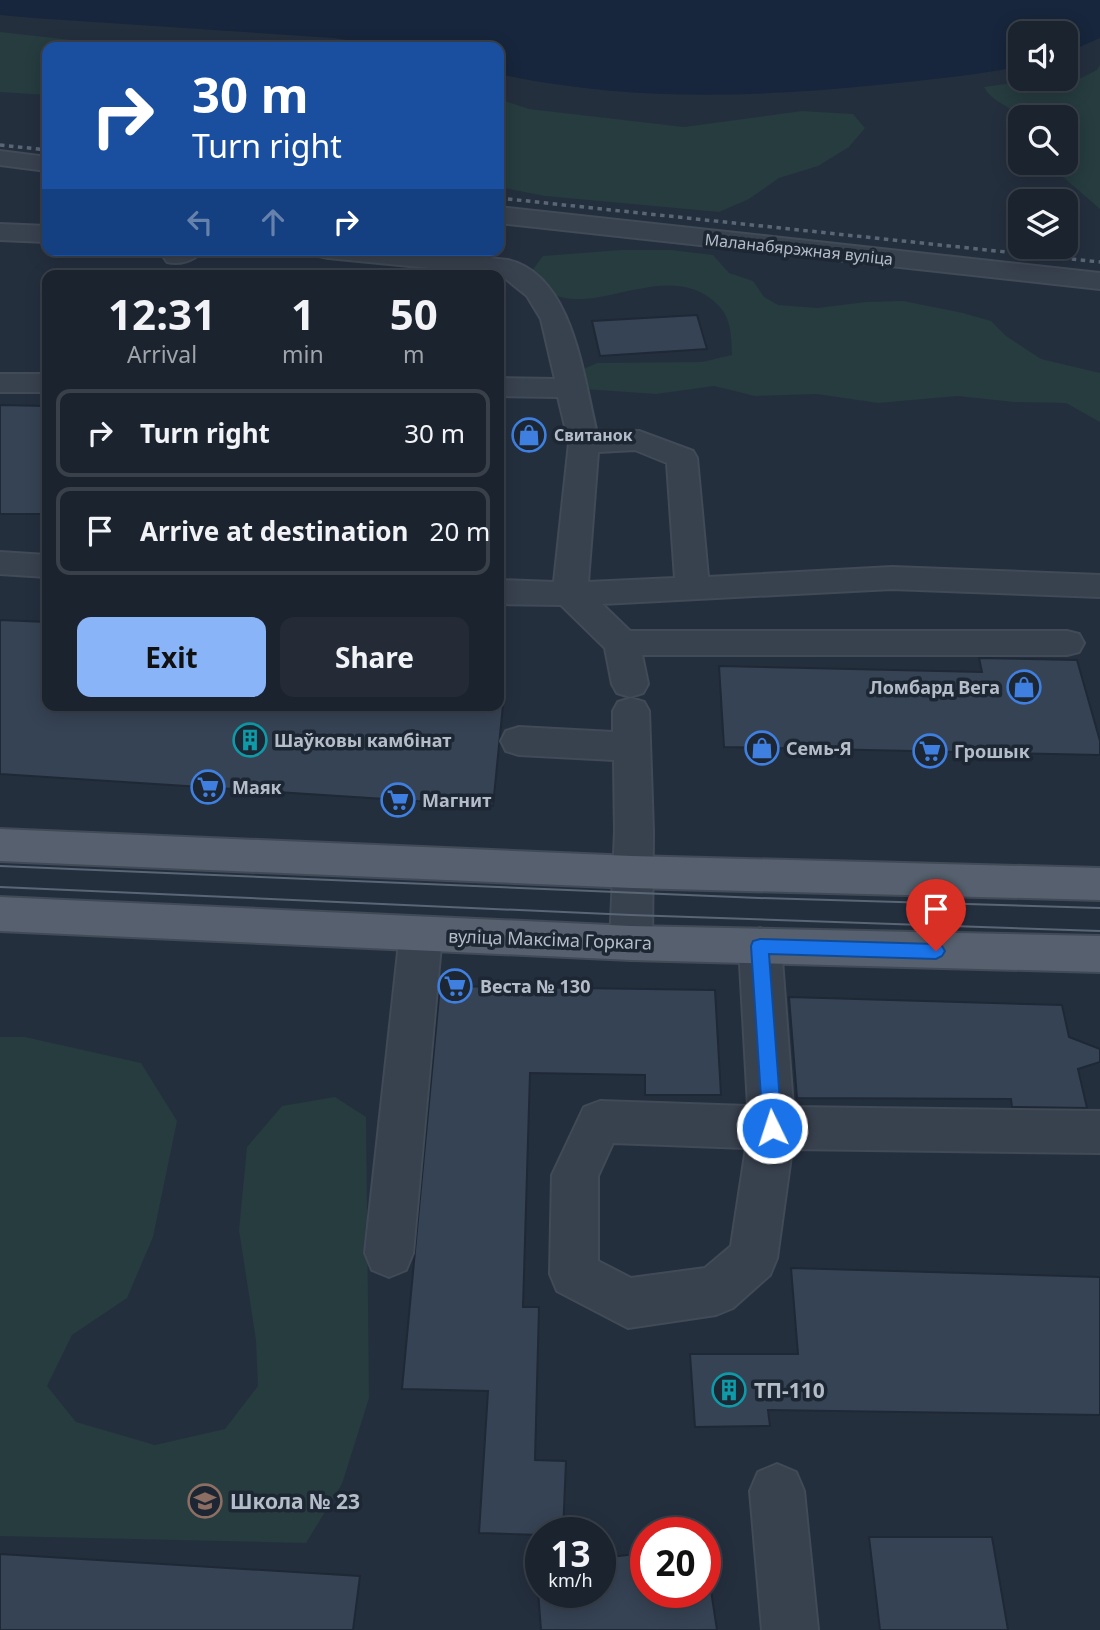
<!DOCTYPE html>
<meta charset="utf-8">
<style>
:root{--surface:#1b232e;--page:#242b36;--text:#f1f3f6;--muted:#a0a4aa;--line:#39404a;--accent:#8ab4f8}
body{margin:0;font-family:"Noto Sans",sans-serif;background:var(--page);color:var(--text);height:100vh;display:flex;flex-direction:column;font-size:26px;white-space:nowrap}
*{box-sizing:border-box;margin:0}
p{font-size:23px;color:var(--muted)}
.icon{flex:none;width:38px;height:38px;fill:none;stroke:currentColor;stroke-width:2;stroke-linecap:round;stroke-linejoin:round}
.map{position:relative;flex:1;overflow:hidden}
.sheet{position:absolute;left:42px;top:270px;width:462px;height:441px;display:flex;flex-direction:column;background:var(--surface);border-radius:14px;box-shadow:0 4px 18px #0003,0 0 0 2px var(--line)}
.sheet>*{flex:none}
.hud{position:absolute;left:42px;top:42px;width:462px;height:214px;border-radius:14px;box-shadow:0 4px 18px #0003,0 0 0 2px var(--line);background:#1a4fa0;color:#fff;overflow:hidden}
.controls{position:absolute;left:1008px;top:21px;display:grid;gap:14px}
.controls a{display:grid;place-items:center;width:70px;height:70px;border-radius:14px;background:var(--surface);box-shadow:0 4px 18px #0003,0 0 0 2px var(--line);font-size:35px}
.speed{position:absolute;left:525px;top:1517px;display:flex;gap:14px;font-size:35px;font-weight:700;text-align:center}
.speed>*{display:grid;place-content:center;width:91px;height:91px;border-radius:50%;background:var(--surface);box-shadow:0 4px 18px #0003,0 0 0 2px var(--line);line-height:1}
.speed small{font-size:18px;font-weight:400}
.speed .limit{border:10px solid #d22;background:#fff;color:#111}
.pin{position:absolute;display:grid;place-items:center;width:60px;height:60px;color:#fff;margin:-72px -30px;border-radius:50% 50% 50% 0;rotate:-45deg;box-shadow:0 0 7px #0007}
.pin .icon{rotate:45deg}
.me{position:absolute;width:77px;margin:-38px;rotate:356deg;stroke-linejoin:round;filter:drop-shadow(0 0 5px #0008)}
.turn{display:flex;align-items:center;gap:24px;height:147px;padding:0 35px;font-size:32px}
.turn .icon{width:91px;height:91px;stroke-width:2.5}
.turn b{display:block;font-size:49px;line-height:60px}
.lanes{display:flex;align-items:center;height:66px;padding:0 35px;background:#0003;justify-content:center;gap:35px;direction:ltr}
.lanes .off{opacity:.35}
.eta{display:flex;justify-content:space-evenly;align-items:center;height:119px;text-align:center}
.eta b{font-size:42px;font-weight:700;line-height:49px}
.button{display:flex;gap:14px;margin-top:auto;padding:14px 35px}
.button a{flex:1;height:80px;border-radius:14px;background:var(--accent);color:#111;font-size:28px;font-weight:700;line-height:80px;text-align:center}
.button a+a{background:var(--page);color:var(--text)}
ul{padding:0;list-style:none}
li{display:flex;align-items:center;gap:21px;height:88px;margin:0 14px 10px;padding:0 21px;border:4px solid var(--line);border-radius:14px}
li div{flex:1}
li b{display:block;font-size:26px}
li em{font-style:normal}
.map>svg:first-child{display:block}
</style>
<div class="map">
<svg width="1100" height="1630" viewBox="0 0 1100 1630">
<rect width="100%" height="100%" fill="#242f3e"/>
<path fill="#263c3f" d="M0 32 135 47H47V95L0 92Z
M1100 65V209L1056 171 1051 163H1066V117H1022C1010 107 991 101 984 87L1027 81 1081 78 1097 70Z
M499 99 529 109 684 127 802 111 853 114 865 128 849 147 818 166 779 178 749 199 719 212 545 196 499 187Z
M621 250H671L713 255 729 273 753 281 764 297 778 305 817 308 866 302 903 301 963 313 991 321 1006 336 1041 359 1100 373V422L1066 403 1014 402 957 396 878 403 817 394 755 396 714 386 656 394 584 389 577 372 597 363 702 362 732 355C731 329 731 314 710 298 660 262 594 318 548 292 541 288 536 278 531 272L543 256Z
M0 1037H25L141 1063 177 1121 153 1237 127 1298 72 1335 47 1386 76 1422 155 1445 225 1429 258 1386 256 1340 239 1230 247 1147 282 1106 335 1097 366 1117 369 1398 342 1484 306 1543 0 1536Z"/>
<path fill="#17263c" d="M0 0H1100V38L1066 53V33H1020V66C974 76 925 80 877 85 750 98 624 101 499 74V47H399L333 38 33 18 0 15Z"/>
<path fill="#364354" stroke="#1f2835" stroke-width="2" d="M697 315 707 349 600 356 592 321Z
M0 405 47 406V514H0Z
M0 620 47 622V705H503L493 806 0 774Z
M979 658 1077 660 1100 741V755L724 747 719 666 982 672Z
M440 986 715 990 721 1095H645V1075L530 1073 523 1307H539L535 1460 566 1461 563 1533H541V1535L479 1533 488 1391 402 1389Z
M789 997 1062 1005 1069 1037 1100 1049V1062L1078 1069 1087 1108 1012 1107 1011 1099 797 1098Z
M791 1268 1100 1277V1415L768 1410 770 1426 695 1427 690 1354H798Z
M869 1537H992L1008 1630H880Z
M705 1551 717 1630H541L536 1565 541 1564V1592H600V1558L646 1553V1592H705Z
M0 1554 360 1576 353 1630H0Z"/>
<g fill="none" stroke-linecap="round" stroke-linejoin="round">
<defs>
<path id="minor" d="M0 151 47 157V171L0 165Z
M499 207 1100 273V289L499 223Z
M0 224 47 226V242L0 240Z
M167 250H203C195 261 179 265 167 262L163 256Z
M315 250H410L508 260C574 276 583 378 597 433L639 431 693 451 697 458 708 577 892 567 1100 575V597L892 589 602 604 630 631H1067L1079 634 1084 643 1079 652 1067 655H642L648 684 643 693 630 697 617 693 612 684 605 648 561 605 499 604V580L554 582 569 443 558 397 499 396V378L555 379 541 319 527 296 501 275 328 258 319 256ZM635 450 667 463 675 578 588 582 598 452Z
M0 374H47V392H0Z
M0 552 47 555V577L0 574Z
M631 698 644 702 649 711 653 832 652 943 646 955 631 960 616 955 610 943 615 832 614 760 519 755 506 751 501 741 506 731 519 727 613 732V711L618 702Z
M421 917 436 922 442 934 413 1253 406 1270 389 1277 372 1270 365 1253 400 934 406 922Z
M760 928 775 934 781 946 793 1107 1100 1111V1153L792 1149 777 1258 770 1275 733 1308 716 1315 628 1328 557 1291 550 1274 552 1175 584 1107 600 1101 748 1106 739 946 745 934ZM613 1143 746 1148 731 1246 705 1268 631 1278 598 1261V1176Z
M777 1464 796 1472 804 1491 818 1630H762L750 1491 758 1472Z"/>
<path id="major" d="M0 829 632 856 1100 868V900L632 888 0 861Z
M0 897 631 926 1100 936V972L631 960 0 931Z"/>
</defs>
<use href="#minor" stroke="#414a57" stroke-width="4"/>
<use href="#major" stroke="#414a57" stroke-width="4"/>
<use href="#minor" fill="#38414e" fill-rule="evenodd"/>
<use href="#major" fill="#56606e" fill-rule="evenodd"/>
<path stroke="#5a6575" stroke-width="2" d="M0 866 759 898 1100 908
M0 887 631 915 1100 931"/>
<path stroke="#5a6575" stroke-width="3.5" stroke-dasharray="4.5 4.5" stroke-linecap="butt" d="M0 145 47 150
M499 198 1100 262"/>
</g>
<path fill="#1a73e8" stroke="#114b97" stroke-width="2" d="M760 939 936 944 942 946 945 951 942 956 936 959 769 954 782 1128 779 1134 772 1137 766 1134 763 1128 751 946 753 941Z"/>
<defs>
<symbol id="shop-ring" viewBox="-11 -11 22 22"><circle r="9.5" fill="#1d2633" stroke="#3f7fe0" stroke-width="1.5"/><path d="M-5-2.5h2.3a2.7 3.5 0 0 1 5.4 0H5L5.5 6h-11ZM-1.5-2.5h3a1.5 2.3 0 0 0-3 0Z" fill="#3f7fe0"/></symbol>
<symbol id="building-ring" viewBox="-11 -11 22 22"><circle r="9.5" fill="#1d2633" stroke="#0f9aa8" stroke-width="1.5"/><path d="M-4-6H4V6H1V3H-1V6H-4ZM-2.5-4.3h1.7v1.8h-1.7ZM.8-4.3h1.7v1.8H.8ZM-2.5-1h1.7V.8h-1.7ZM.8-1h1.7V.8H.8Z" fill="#0f9aa8"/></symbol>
<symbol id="supermarket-ring" viewBox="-11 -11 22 22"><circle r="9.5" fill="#1d2633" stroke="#3f7fe0" stroke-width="1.5"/><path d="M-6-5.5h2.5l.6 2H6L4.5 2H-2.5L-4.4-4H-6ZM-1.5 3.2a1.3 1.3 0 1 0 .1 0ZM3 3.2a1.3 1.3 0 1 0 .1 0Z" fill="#3f7fe0"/></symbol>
<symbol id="school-ring" viewBox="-11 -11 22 22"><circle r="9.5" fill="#1d2633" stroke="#8d6e63" stroke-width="1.5"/><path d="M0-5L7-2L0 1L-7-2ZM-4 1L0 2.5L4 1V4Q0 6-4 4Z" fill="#8d6e63"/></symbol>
</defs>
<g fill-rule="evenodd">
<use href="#shop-ring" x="510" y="416" width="38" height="38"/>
<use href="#shop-ring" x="1005" y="668" width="38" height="38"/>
<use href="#building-ring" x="231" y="721" width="38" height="38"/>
<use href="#shop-ring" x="743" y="729" width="38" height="38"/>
<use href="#supermarket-ring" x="911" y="732" width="38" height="38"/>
<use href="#supermarket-ring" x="189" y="768" width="38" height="38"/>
<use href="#supermarket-ring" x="379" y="781" width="38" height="38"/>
<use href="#supermarket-ring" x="436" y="967" width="38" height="38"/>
<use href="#building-ring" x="710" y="1371" width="38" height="38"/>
<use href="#school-ring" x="186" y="1482" width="38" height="38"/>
</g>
<g text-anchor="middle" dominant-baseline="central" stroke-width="7" stroke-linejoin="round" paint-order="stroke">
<g font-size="16" fill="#b4bcc9" stroke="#1d2633">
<text transform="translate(799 249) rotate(6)">Маланабярэжная вуліца</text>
</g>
<g font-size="16" font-weight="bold" fill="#b4bcc9" stroke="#1d2633" text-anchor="start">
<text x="554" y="435">Свитанок</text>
</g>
<g font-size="18" font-weight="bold" fill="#b4bcc9" stroke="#1d2633" text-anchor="start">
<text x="1000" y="687" text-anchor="end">Ломбард Вега</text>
<text x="274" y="740">Шаўковы камбінат</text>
<text x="786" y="748">Семь-Я</text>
<text x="954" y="751">Грошык</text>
<text x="232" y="787">Маяк</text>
<text x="422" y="800">Магнит</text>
<text x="480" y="986">Веста № 130</text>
</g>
<g font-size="18" fill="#b4bcc9" stroke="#1d2633">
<text transform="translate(550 939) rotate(2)">вуліца Максіма Горкага</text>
</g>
<g font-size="21" font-weight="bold" fill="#b4bcc9" stroke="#1d2633" text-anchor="start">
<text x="754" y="1390">ТП-110</text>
<text x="230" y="1501">Школа № 23</text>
</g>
</g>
</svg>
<div class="controls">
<a><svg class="icon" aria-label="sound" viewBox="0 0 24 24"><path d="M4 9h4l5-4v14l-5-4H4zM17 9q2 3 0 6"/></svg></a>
<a><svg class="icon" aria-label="search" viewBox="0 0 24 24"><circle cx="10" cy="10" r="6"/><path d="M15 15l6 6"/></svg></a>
<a><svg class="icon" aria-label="layers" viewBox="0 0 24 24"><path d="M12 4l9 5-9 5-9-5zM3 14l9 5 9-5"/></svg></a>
</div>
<div class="speed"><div>13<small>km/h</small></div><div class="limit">20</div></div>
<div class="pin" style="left:936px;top:951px;background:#d93025"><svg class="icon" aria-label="arrive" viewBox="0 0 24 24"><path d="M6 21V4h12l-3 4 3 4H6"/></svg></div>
<svg class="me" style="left:772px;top:1128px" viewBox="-20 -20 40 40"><circle r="17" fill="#1a73e8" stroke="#fff" stroke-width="3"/><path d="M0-11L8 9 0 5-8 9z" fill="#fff"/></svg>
<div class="hud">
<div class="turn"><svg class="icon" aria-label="right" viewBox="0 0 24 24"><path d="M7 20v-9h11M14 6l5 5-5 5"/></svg><div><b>30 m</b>Turn right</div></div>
<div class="lanes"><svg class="icon off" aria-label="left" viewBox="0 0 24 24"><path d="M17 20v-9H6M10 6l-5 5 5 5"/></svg><svg class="icon off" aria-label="ahead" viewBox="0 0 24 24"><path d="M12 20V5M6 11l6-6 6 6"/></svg><svg class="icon" aria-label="right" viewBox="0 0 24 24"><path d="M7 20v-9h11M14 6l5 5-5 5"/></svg></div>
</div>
<section class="sheet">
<div class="eta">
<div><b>12:31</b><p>Arrival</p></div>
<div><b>1</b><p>min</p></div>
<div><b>50</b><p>m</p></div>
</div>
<ul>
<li><svg class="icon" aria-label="right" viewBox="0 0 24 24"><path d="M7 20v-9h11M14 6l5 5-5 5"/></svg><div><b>Turn right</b></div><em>30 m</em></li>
<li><svg class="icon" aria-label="arrive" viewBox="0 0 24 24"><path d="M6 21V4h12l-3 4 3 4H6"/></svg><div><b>Arrive at destination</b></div><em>20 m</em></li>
</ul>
<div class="button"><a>Exit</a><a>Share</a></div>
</section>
</div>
